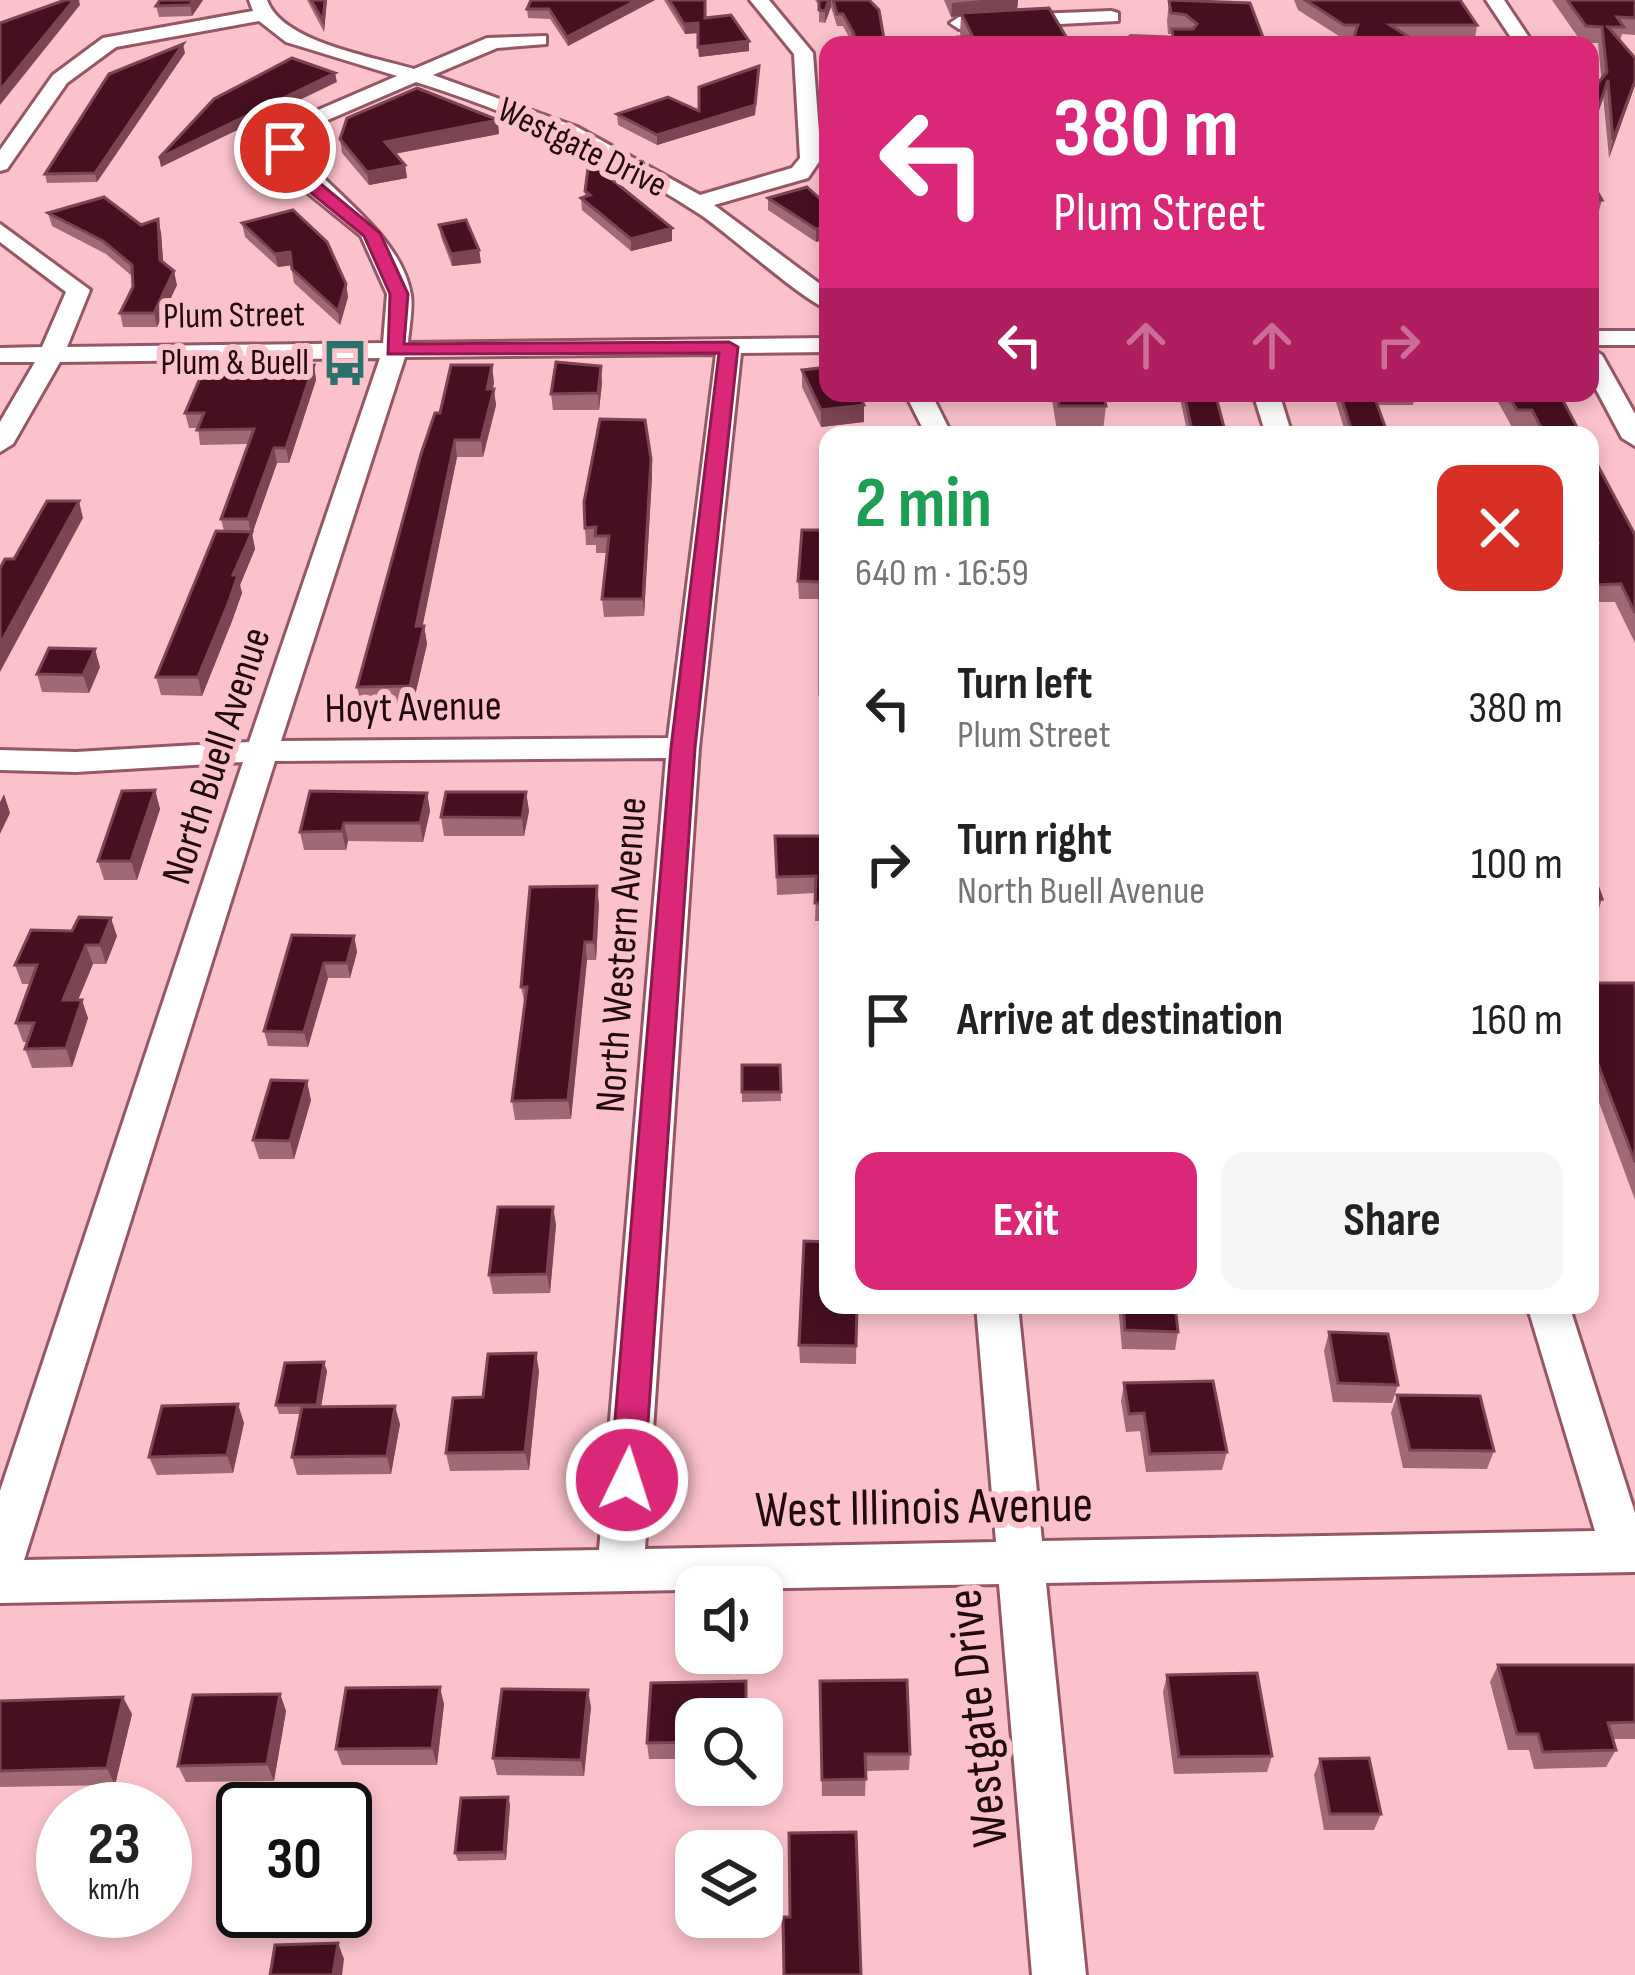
<!DOCTYPE html>
<meta charset="utf-8">
<style>
:root{--surface:#fff;--page:#f6f6f6;--text:#222;--muted:#767676;--accent:#db2777}
body{margin:0;font-family:"Sofia Sans Condensed",sans-serif;background:var(--page);color:var(--text);height:100vh;display:flex;flex-direction:column;font-size:45px;white-space:nowrap}
*{box-sizing:border-box;margin:0}
p{font-size:39px;color:var(--muted)}
.icon{flex:none;width:66px;height:66px;fill:none;stroke:currentColor;stroke-width:2;stroke-linecap:round;stroke-linejoin:round}
.map{position:relative;flex:1;overflow:hidden}
.side{position:absolute;left:819px;top:426px;width:780px;height:888px;display:flex;flex-direction:column;background:var(--surface);border-radius:24px;box-shadow:0 6px 18px #0003}
.side>*{flex:none}
.banner{position:absolute;left:819px;top:36px;width:780px;height:366px;border-radius:24px;box-shadow:0 6px 18px #0003;background:#db2777;color:#fff;overflow:hidden}
.buttons{position:absolute;left:675px;top:1566px;display:grid;gap:24px}
.buttons a{display:grid;place-items:center;width:108px;height:108px;border-radius:24px;background:var(--surface);box-shadow:0 6px 18px #0003;font-size:60px}
.speed{position:absolute;left:36px;top:1782px;display:flex;gap:24px;font-size:60px;font-weight:700;text-align:center}
.speed>*{display:grid;place-content:center;width:156px;height:156px;border-radius:50%;background:var(--surface);box-shadow:0 6px 18px #0003;line-height:1}
.speed small{font-size:30px;font-weight:400}
.speed .limit{border:6px solid #111;border-radius:18px;background:#fff;color:#111}
.pin{position:absolute;display:grid;place-items:center;width:102px;height:102px;color:#fff;margin:-51px;border:6px solid #fff;border-radius:50%;box-shadow:0 3px 12px #0007}
.me{position:absolute;width:132px;margin:-66px;rotate:4deg;stroke-linejoin:round;filter:drop-shadow(0 0 9px #0008)}
.turn{display:flex;align-items:center;gap:42px;height:252px;padding:0 36px;font-size:54px}
.turn .icon{width:156px;height:156px;stroke-width:2.5}
.turn b{display:block;font-size:84px;line-height:102px}
.lanes{display:flex;align-items:center;height:114px;padding:0 36px;background:#0003;justify-content:center;gap:60px;direction:ltr}
.lanes .off{opacity:.35}
.round{display:grid;place-items:center;flex:none;width:126px;height:126px;border-radius:24px;background:var(--page)}
.headline{display:flex;align-items:center;justify-content:space-between;height:204px;padding:0 36px}
h1{font-size:72px;font-weight:700;line-height:90px;color:#1e9e55}
.action{display:flex;gap:24px;margin-top:auto;padding:24px 36px}
.action a{flex:1;height:138px;border-radius:24px;background:var(--accent);color:#fff;font-size:48px;font-weight:700;line-height:138px;text-align:center}
.action a+a{background:var(--page);color:var(--text)}
ul{padding:0;list-style:none}
li{display:flex;align-items:center;gap:36px;height:156px;padding:0 36px}
li div{flex:1}
li b{display:block;font-size:45px}
li em{font-style:normal}
.map>svg:first-child{display:block}
</style>
<div class="map">
<svg width="1635" height="1975" viewBox="0 0 1635 1975">
<rect width="100%" height="100%" fill="#fbc2cc"/>
<g fill="none" stroke-linecap="round" stroke-linejoin="round">
<defs>
<path id="minor" d="M249 0H267C281 42 374 57 414 69L487 38 546 36V44L497 48 433 75 577 127 700 195 792 168 800 158 794 54 750 0H769L813 53 821 159 808 178 714 205 828 290V309C806 303 729 234 701 215 614 158 518 114 416 82L316 125 296 148C332 194 401 235 411 295 413 310 409 328 408 343L828 338V352L741 353 699 748 645 1549 996 1542 976 1305H1018L1042 1541 1595 1531 1527 1305H1569L1635 1513V1572L1046 1583 1086 1975H1032L999 1584 0 1603V1491L243 762 76 772 0 770V750L76 752 249 742 380 358 60 362 13 444 0 452V422L35 362H0V348L42 347 66 292 0 242V224L90 290 67 347 383 343 387 294 361 236 308 193 275 148 302 117 397 76 286 42 259 21 116 47 67 83 7 169 0 171V150L53 75 103 38 253 11ZM716 354 668 738 281 741 405 357ZM666 758 599 1550 24 1560 275 761Z
M1486 0H1504L1534 45H1516Z
M1111 11 1118 13V21L959 29 950 23 959 17Z
M1131 37 1181 39 1190 45H1123Z
M1590 331H1635V345H1590Z
M1590 348 1602 355 1635 414V446L1622 438 1590 378Z
M905 393H931L952 435H926Z
M1253 393H1279L1292 435H1266Z"/>
</defs>
<use href="#minor" stroke="#955765" stroke-width="6"/>
<use href="#minor" fill="#fff" fill-rule="evenodd"/>
</g>
<path fill="#a06976" d="M203 0 192 16 159 17 156 6Z
M307 0H327L324 32Z
M531 0H655L568 46 550 19 528 18 527 9Z
M664 0H706V18L749 51 699 57 698 33 685 34Z
M815 0H869L885 45H853L843 26H837L831 7 825 23 819 22V5Z
M944 0H1018L1017 10 1071 45H958V37H961L960 33 961 16 951 17Z
M1169 0 1266 45H1170L1172 34H1168L1167 21Z
M1294 0H1460L1477 25 1475 39 1342 38 1298 10Z
M1552 0H1635V35L1622 34 1620 41 1635 58V85L1609 158 1598 43H1582Z
M185 53 97 182 47 183 45 174Z
M759 66 755 115 657 145 618 125 617 114 699 111Z
M499 134 395 154 405 165 407 178 369 185 342 153 340 139Z
M1590 179 1602 200 1597 218H1590Z
M585 191 672 228V241L631 251 582 210 581 198 585 197Z
M768 198 828 206V238L816 242 768 210Z
M48 213 141 225 161 232 163 262 177 285 157 327H123L120 313 133 287 132 276 106 254 52 226Z
M242 223 346 284 348 297 340 325 294 283 291 265 278 267 245 237Z
M439 225 479 250 481 263 452 266 441 237Z
M314 365 316 380 289 463H277L252 534 255 549 240 585 242 593 232 621 202 696 161 695 156 677 224 531 221 519 248 444 200 445 198 428H189L185 413Z
M802 370 864 422 821 427 802 387Z
M494 382 493 389 496 405 483 457H457L422 626H424L427 644 413 704 361 705 357 687 440 413Z
M602 383 599 410H553L551 394Z
M986 393H1103L1106 406 1103 431H1057L1052 400H987Z
M1181 393H1215L1226 435H1188L1180 399Z
M1337 393H1416L1413 405H1377L1388 435H1346L1336 402Z
M1493 393H1559L1581 435H1532L1528 427H1512Z
M1590 451 1635 535V643L1615 602H1590Z
M652 476 644 616 604 617 602 599 607 553H596V545H586L585 528Z
M828 530V712H820V599H799L798 581Z
M100 667 89 693 42 692 37 674Z
M155 790 160 809 137 880H104L98 861Z
M526 792 529 811 524 836H444L441 817Z
M427 793 430 811 423 842 348 841 346 850H304L300 832Z
M775 836H828V921H815L816 893 777 895Z
M1590 868 1602 899 1596 918H1590Z
M599 904 596 960H587L571 1119 515 1120 512 1101 525 1005 521 987Z
M292 935 354 936 357 952 350 978H328L308 1047 268 1046 264 1031Z
M117 936 106 964H93L78 1000 88 1018 72 1067 32 1068 25 1049 28 1042H23L16 1023 30 984H22L15 965Z
M1590 983H1635V1200L1590 1078Z
M742 1065H780L781 1101 742 1102Z
M311 1100 294 1159H259L253 1140Z
M553 1207 556 1225 550 1293 493 1294 489 1275Z
M857 1305 856 1364 800 1363 799 1345Z
M1118 1305H1175L1178 1332 1175 1350 1122 1349Z
M1329 1332 1398 1385 1392 1403 1333 1402 1324 1351Z
M327 1371 321 1406 400 1424 391 1474 297 1475 292 1457 301 1414H279L276 1405Z
M539 1371 529 1470 450 1471 446 1453 483 1397Z
M1124 1383 1227 1452 1222 1470 1146 1472 1140 1431 1126 1432 1121 1401Z
M1397 1395 1494 1451 1487 1469 1403 1468 1391 1413Z
M244 1423 233 1473 157 1475 149 1457Z
M1498 1665H1635V1739H1613L1616 1750 1606 1767 1534 1769 1529 1750H1508L1490 1682Z
M1167 1675 1272 1756 1267 1772 1174 1774 1163 1692Z
M746 1681 747 1719H696V1759H649L647 1743Z
M820 1681 910 1754 909 1770 866 1771 865 1796H822Z
M280 1694 286 1711 274 1781 186 1782 178 1766Z
M0 1701 132 1714 115 1785 0 1787Z
M444 1704 437 1765H342L336 1749Z
M591 1707 584 1776 497 1775 493 1758Z
M1320 1759 1381 1814 1374 1830H1324L1314 1775Z
M508 1797 510 1805 506 1860 458 1861 455 1853Z"/>
<path fill="#7c4554" d="M74 0H79L80 5 0 105V90Z
M193 0H203L192 16 190 5Z
M325 0H327L324 32 323 21Z
M637 0H655L568 46 567 37Z
M829 0H831V7L825 23V11Z
M981 0H1018L1017 10 951 17 952 3Z
M698 23V33L685 34 684 24Z
M749 41V51L699 57 698 47Z
M183 44 185 53 97 182 95 173Z
M759 66 755 115 657 145V135L755 105Z
M335 73 337 82 161 167 159 158Z
M1635 81V85L1609 158 1613 140Z
M498 120 499 134 387 155 385 142Z
M405 165 407 178 369 185 367 172Z
M158 219 161 232 164 273 160 260Z
M828 226V238L816 242V229Z
M672 228V241L631 251V239Z
M479 250 481 263 452 266 451 254Z
M290 252 293 265 278 267 275 254Z
M174 271 177 285 157 327 154 313Z
M346 284 348 297 340 325 338 311Z
M314 365 316 380 289 463 286 448Z
M492 365 494 382 489 405 487 389Z
M601 366 602 383 599 410 598 393Z
M494 389 496 405 483 457 481 440Z
M864 405V422L821 427V410Z
M455 440 457 457 419 644 416 626Z
M274 448 277 463 252 534 255 549 240 585 242 593 232 621 202 696 198 677 233 575 251 533 248 519Z
M651 459 652 476 644 616 643 599Z
M79 501 83 518 0 672V644Z
M424 626 427 644 413 704 410 686Z
M95 649 100 667 89 693 83 675Z
M155 790 160 809 137 880 131 861Z
M526 792 529 811 524 836 522 818Z
M427 793 430 811 423 842 420 823Z
M4 794 10 813 0 834V802Z
M344 823 348 841 346 850 342 831Z
M597 886 599 904 596 960 594 942Z
M111 918 117 936 106 964 100 945Z
M354 936 357 952 350 978 347 963Z
M585 942 587 960 571 1119 568 1100Z
M86 945 93 964 70 1019 63 1000Z
M324 963 328 978 308 1047 304 1032Z
M82 1000 88 1018 72 1067 66 1048Z
M307 1081 311 1100 294 1159 290 1141Z
M553 1207 556 1225 550 1293 547 1274Z
M536 1353 539 1371 529 1470 525 1452Z
M324 1362 327 1371 320 1414 317 1405Z
M238 1404 244 1423 233 1473 227 1455Z
M395 1406 400 1424 391 1474 387 1456Z
M440 1687 444 1704 437 1765 432 1748Z
M588 1690 591 1707 584 1776 581 1760Z
M280 1694 286 1711 274 1781 267 1764Z
M123 1697 132 1714 115 1785 107 1768Z
M341 1791 344 1799 342 1809H337Z
M508 1797 510 1805 506 1860 504 1852Z
M338 1943 344 1959 342 1975H333Z"/>
<path fill="#461021" stroke="#7c4554" stroke-width="3" d="M65 0H74L0 90V23Z
M160 0H193L190 5 156 6Z
M311 0H325L323 21Z
M531 0H637L567 37 549 9H527Z
M669 0H705V18L731 15 749 41 698 47V23L684 24Z
M819 0H829L825 11 819 10Z
M833 0H869L879 10 885 45H855L854 34 843 14H837Z
M1169 0 1250 3 1266 45H1174L1172 29H1193L1197 24 1186 15 1171 13Z
M1305 0H1460L1477 25H1390L1417 42 1395 45H1351L1358 25H1344Z
M1567 0H1635V18L1617 17 1624 27H1608L1635 58V81L1613 140 1608 80 1590 132V93L1607 72 1602 27 1586 26Z
M1049 8 1071 45H960L958 37H973L961 13Z
M183 44 95 173 45 174 109 74Z
M292 58 335 73 159 158 214 99Z
M759 66 755 105 657 135 617 114 668 97 699 111V87Z
M417 88 498 120 385 142 405 165 367 172 340 139 347 118Z
M589 161 672 228 631 239 581 198 590 195 585 191Z
M1590 179 1602 200H1590Z
M807 187 828 206V226L816 229 768 198Z
M104 197 141 225 158 219 160 260 174 271 154 313H120L133 287 132 265 103 241 48 213Z
M293 210 327 242 346 284 338 311 292 269 290 252 275 254 242 223Z
M466 220 479 250 451 254 439 225Z
M556 362 601 366 598 393 551 394Z
M314 365 286 448H274L248 519H221L254 429 197 430 204 413H185L201 376H209L213 368Z
M451 365H492L487 389H494L481 440H455L416 626H424L410 686 357 687 421 454 435 413H440Z
M828 367V393H858L864 405 821 410 802 370Z
M1057 393H1103L1106 406H1059Z
M1184 393H1215L1226 435H1193Z
M1340 393H1373L1388 435H1353Z
M1507 393H1559L1581 435H1545L1532 410H1517Z
M600 419 645 420 651 459 643 599H602L609 536H595L596 527 585 528 584 502Z
M1590 451 1635 535V613L1621 584 1590 585V543H1598L1590 528Z
M47 501H79L0 644V568L5 559H14Z
M802 530H828V694H820V582L798 581Z
M216 531 252 532 233 575H238L228 604 198 677H156Z
M49 648 95 649 83 675 37 674Z
M155 790 131 861H98L122 791Z
M310 791 427 793 420 823H344L342 831 300 832Z
M446 792H526L522 818 441 817Z
M775 836H828V903H815L816 876 777 877Z
M1591 868 1602 899H1590Z
M597 886 594 942H585L568 1100 512 1101 527 987H521L530 887Z
M79 917 111 918 100 945H86L63 1000H82L66 1048 25 1049 34 1023H16L37 965H15L31 930 72 931Z
M292 935 354 936 347 963H324L304 1032 264 1031Z
M1590 983H1635V1162L1590 1043Z
M742 1065H780L781 1092H742Z
M271 1080 307 1081 290 1141 253 1140Z
M498 1207H553L547 1274 489 1275Z
M804 1241 828 1242V1305H857L856 1346 799 1345Z
M1123 1305H1175L1178 1332 1125 1330Z
M1329 1332 1388 1334 1398 1385 1338 1383Z
M536 1353 525 1452 446 1453 453 1398 483 1397 488 1354Z
M324 1362 317 1405H276L285 1363Z
M1213 1381 1227 1452 1150 1454 1144 1413 1129 1414 1124 1383Z
M1397 1395 1480 1396 1494 1451 1410 1450Z
M238 1404 227 1455 149 1457 162 1406Z
M395 1406 387 1456 292 1457 302 1407Z
M1498 1665H1635V1722L1608 1723 1616 1750 1543 1752 1538 1734H1517Z
M1257 1673 1272 1756 1179 1757 1167 1675Z
M907 1680 910 1754H865L866 1779 822 1780 820 1681Z
M746 1681V1719H696V1742L647 1743 651 1683Z
M440 1687 432 1748 336 1749 346 1688Z
M502 1689 588 1690 581 1760 493 1758Z
M280 1694 267 1764 178 1766 193 1695Z
M123 1697 107 1768 0 1771V1701Z
M1369 1758 1381 1814H1330L1320 1759Z
M306 1790 341 1791 337 1809H302Z
M508 1797 504 1852 455 1853 461 1798Z
M856 1832 861 1975H784L783 1917H790L789 1833Z
M338 1943 333 1975H270L275 1945Z"/>
<path fill="#db2777" stroke="#8e194d" stroke-width="3" d="M285 143 322 185 380 233 408 294 404 344 729 342 738 347 695 748 644 1480 639 1490 627 1495 615 1490 610 1480 671 748 719 353 388 354 390 294 364 236 310 192 277 148Z"/>
<defs>
<symbol id="bus-bare" viewBox="-9 -9 18 18"><path d="M-5-6H5V4H4V6H2V4H-2V6H-4V4H-5ZM-3.5-4V0h7V-4ZM-3.5 1.2v1.5H-2V1.2ZM2 1.2v1.5H3.5V1.2Z" fill="#29726b" stroke="#fbc2cc" stroke-width="2.5" paint-order="stroke"/></symbol>
</defs>
<g fill-rule="evenodd">
<use href="#bus-bare" x="312" y="330" width="66" height="66"/>
</g>
<g text-anchor="middle" dominant-baseline="central" stroke-width="12" stroke-linejoin="round" paint-order="stroke">
<g font-size="36" fill="#21090f" stroke="#fbc2cc">
<text transform="translate(582 148) rotate(26)">Westgate Drive</text>
<text transform="translate(234 316) rotate(-1)">Plum Street</text>
</g>
<g font-size="36" fill="#21090f" stroke="#fbc2cc" text-anchor="end">
<text x="309" y="363">Plum &amp; Buell</text>
</g>
<g font-size="42" fill="#21090f" stroke="#fbc2cc">
<text transform="translate(413 708) rotate(-1)">Hoyt Avenue</text>
<text transform="translate(217 756) rotate(-72)">North Buell Avenue</text>
<text transform="translate(622 955) rotate(-86)">North Western Avenue</text>
</g>
<g font-size="51" fill="#21090f" stroke="#fbc2cc">
<text transform="translate(924 1508) rotate(-1)">West Illinois Avenue</text>
<text transform="translate(978 1718) rotate(-96)">Westgate Drive</text>
</g>
</g>
</svg>
<div class="buttons">
<a><svg class="icon" aria-label="sound" viewBox="0 0 24 24"><path d="M4 9h4l5-4v14l-5-4H4zM17 9q2 3 0 6"/></svg></a>
<a><svg class="icon" aria-label="search" viewBox="0 0 24 24"><circle cx="10" cy="10" r="6"/><path d="M15 15l6 6"/></svg></a>
<a><svg class="icon" aria-label="layers" viewBox="0 0 24 24"><path d="M12 4l9 5-9 5-9-5zM3 14l9 5 9-5"/></svg></a>
</div>
<div class="speed"><div>23<small>km/h</small></div><div class="limit">30</div></div>
<div class="pin" style="left:285px;top:148px;background:#d93025"><svg class="icon" aria-label="arrive" viewBox="0 0 24 24"><path d="M6 21V4h12l-3 4 3 4H6"/></svg></div>
<svg class="me" style="left:627px;top:1480px" viewBox="-20 -20 40 40"><circle r="17" fill="#db2777" stroke="#fff" stroke-width="3"/><path d="M0-11L8 9 0 5-8 9z" fill="#fff"/></svg>
<div class="banner">
<div class="turn"><svg class="icon" aria-label="left" viewBox="0 0 24 24"><path d="M17 20v-9H6M10 6l-5 5 5 5"/></svg><div><b>380 m</b>Plum Street</div></div>
<div class="lanes"><svg class="icon" aria-label="left" viewBox="0 0 24 24"><path d="M17 20v-9H6M10 6l-5 5 5 5"/></svg><svg class="icon off" aria-label="ahead" viewBox="0 0 24 24"><path d="M12 20V5M6 11l6-6 6 6"/></svg><svg class="icon off" aria-label="ahead" viewBox="0 0 24 24"><path d="M12 20V5M6 11l6-6 6 6"/></svg><svg class="icon off" aria-label="right" viewBox="0 0 24 24"><path d="M7 20v-9h11M14 6l5 5-5 5"/></svg></div>
</div>
<section class="side">
<div class="headline"><div><h1>2 min</h1><p>640 m · 16:59</p></div><a class="round" style="background:#d93025;color:#fff"><svg class="icon" aria-label="close" viewBox="0 0 24 24"><path d="M6 6l12 12M18 6L6 18"/></svg></a></div>
<ul>
<li><svg class="icon" aria-label="left" viewBox="0 0 24 24"><path d="M17 20v-9H6M10 6l-5 5 5 5"/></svg><div><b>Turn left</b><p>Plum Street</p></div><em>380 m</em></li>
<li><svg class="icon" aria-label="right" viewBox="0 0 24 24"><path d="M7 20v-9h11M14 6l5 5-5 5"/></svg><div><b>Turn right</b><p>North Buell Avenue</p></div><em>100 m</em></li>
<li><svg class="icon" aria-label="arrive" viewBox="0 0 24 24"><path d="M6 21V4h12l-3 4 3 4H6"/></svg><div><b>Arrive at destination</b></div><em>160 m</em></li>
</ul>
<div class="action"><a>Exit</a><a>Share</a></div>
</section>
</div>
